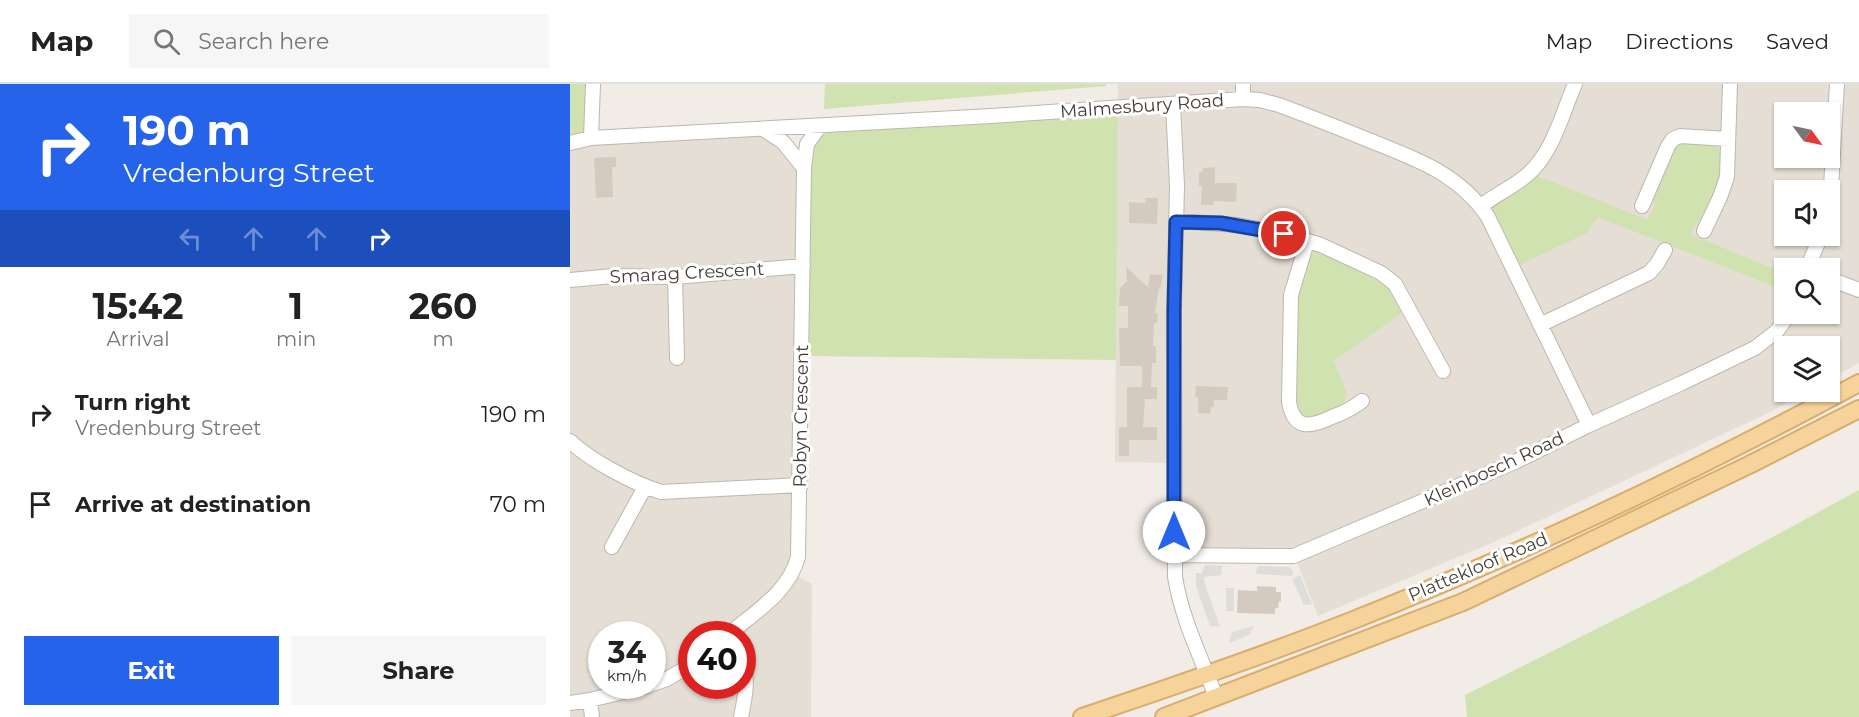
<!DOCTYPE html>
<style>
:root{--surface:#fff;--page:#f6f6f6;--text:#222;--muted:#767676;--line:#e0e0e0;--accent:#2563eb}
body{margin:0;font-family:Montserrat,sans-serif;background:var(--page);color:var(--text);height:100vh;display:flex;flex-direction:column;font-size:22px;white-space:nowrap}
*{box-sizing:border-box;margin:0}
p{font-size:20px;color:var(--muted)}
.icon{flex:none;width:33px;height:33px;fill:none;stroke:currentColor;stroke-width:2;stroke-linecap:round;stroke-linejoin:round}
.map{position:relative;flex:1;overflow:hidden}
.panel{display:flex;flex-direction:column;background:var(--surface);width:570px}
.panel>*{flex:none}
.top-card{background:#2563eb;color:#fff;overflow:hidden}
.needle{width:39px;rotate:123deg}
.tools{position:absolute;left:1204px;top:18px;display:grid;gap:12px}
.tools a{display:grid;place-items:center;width:66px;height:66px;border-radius:0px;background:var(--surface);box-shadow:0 2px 4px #0004;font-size:30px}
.speed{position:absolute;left:18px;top:537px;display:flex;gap:12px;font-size:30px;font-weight:700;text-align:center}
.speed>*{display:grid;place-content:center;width:78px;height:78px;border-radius:50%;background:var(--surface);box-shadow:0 2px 4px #0004;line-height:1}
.speed small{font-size:15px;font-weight:400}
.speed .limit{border:9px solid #d22;background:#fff;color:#111}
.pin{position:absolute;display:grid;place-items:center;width:51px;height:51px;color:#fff;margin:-26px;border:3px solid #fff;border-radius:50%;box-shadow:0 2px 6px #0007}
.me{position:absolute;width:66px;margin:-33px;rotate:0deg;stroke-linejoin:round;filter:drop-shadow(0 0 4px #0008)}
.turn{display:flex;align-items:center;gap:21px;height:126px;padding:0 24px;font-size:27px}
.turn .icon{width:78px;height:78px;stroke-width:2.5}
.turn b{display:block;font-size:42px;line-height:51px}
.lanes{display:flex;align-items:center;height:57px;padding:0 24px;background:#0003;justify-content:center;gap:30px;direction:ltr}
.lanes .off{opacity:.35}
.eta{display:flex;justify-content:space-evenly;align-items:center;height:102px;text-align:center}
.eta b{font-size:36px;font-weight:700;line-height:42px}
.primary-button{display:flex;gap:12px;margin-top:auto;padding:12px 24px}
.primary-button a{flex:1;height:69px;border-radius:0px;background:var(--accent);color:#fff;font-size:24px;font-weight:700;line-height:69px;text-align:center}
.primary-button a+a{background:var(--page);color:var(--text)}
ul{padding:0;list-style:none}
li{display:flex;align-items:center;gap:18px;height:90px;padding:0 24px}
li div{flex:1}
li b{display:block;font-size:22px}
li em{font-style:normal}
header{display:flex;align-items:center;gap:36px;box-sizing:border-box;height:84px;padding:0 30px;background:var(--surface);border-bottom:2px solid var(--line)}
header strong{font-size:28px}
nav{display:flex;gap:33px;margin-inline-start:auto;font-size:21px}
.search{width:420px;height:54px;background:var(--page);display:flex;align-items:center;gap:15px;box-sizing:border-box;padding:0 21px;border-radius:0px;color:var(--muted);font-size:22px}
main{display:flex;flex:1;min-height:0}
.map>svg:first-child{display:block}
</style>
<header>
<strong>Map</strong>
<div class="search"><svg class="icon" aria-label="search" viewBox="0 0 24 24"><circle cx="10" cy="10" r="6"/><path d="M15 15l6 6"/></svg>Search here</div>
<nav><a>Map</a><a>Directions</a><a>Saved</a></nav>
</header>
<main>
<section class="panel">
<div class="top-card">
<div class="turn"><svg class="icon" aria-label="right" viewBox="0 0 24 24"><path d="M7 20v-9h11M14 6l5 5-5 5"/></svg><div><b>190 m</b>Vredenburg Street</div></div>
<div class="lanes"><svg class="icon off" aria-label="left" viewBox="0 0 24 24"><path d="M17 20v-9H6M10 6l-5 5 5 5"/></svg><svg class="icon off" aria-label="ahead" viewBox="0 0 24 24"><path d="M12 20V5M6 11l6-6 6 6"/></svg><svg class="icon off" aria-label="ahead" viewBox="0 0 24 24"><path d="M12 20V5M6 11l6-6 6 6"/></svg><svg class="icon" aria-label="right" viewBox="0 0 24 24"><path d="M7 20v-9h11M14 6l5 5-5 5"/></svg></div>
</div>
<div class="eta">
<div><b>15:42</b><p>Arrival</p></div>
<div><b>1</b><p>min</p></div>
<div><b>260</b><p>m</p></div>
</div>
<ul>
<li><svg class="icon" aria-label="right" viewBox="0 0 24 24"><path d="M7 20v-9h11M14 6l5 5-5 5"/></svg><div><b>Turn right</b><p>Vredenburg Street</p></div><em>190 m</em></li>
<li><svg class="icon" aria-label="arrive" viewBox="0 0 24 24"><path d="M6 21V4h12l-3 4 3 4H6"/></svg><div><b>Arrive at destination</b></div><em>70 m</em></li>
</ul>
<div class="primary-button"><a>Exit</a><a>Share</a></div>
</section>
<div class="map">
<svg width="1289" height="633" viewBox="0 0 1289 633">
<rect width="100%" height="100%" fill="#f1ece5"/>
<path fill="#e5ded4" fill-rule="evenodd" d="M548 0H1289V279L1260 295V262H1215V308H1237L1196 330 924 458 748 532 722 466H596L597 379 545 378ZM1215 28H1260V74H1215ZM1215 106H1260V152H1215ZM1215 184H1260V230H1215Z
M193 46 234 84 222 489 242 500 241 633H0V60ZM32 550H82V602H32ZM122 550H172V602H122Z"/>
<path fill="#d1e2b1" d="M0 0H16L15 46 10 51 0 54Z
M255 0H536V2L254 25Z
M548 27 546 276 238 272 241 66 250 52 259 47 366 40 370 43 427 39 431 35Z
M1111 58 1143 59 1151 68C1150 90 1148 109 1137 128 1132 138 1122 138 1122 151L1215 189V207L1028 133 1017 149 949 181 919 121 962 90 1076 135 1078 134 1085 121 1081 112 1106 60Z
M747 166 817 202 832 229 764 277 777 310 771 324 742 337 732 334 723 325 725 214 738 171Z
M1289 406V633H897L895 611 1124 496Z"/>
<path fill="#dfddda" d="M635 481 652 482 651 491 634 493 635 500 650 543 640 542 626 502V489H632Z
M688 482 719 483 723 487 722 492 685 490Z
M730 491 742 520 734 521 722 495Z
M656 504H664V527H656Z
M684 542 679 551 659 559 662 548Z"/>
<path fill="#d5cabf" d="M46 73V83H42L43 113 26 114 24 74Z
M645 83V99H667L666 118 643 117V121H631L632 102H629V88H632L633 84Z
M575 114H588L587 140 559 139V118L576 119Z
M556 183 578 203 580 190 593 191 590 205 589 204 585 229H588L587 239H584L583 262H586V279H582L581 303H587V315H575L573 343H587V356H559V372H549V343H557V303H572V282H550L549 244H558V222H549L550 204 557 197Z
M626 302 658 303 657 316H644V323H641L640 330 628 329V313H625Z
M687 502 706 503V508H711V518L709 517 708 524H705V530L667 529 668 506 687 507Z"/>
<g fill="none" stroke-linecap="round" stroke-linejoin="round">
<defs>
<path id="minor" d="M673 0V15
M603 20 607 102 604 227 605 493C612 536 631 573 646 613
M193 45 213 58 234 84
M21 54 23 0
M0 59 21 54 421 32 673 15 690 16 709 21C738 32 767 43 796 55 843 74 888 88 918 133L1019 341
M1260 120 1267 0
M911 122C925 111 943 103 957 91 983 69 992 30 1005 0
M1072 122 1098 62 1103 55 1110 52 1158 55
M606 137 668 141 714 150 751 161 811 189 825 200 873 287
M1134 147 1150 113 1157 93 1160 0
M737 158 721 211 719 318C724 347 741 343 762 333 773 329 783 324 792 317
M1237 184 1251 152
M105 193 107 274
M1260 195 1289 206
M0 196 43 192 105 193 233 182
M970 241 1079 189 1087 180 1095 166
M0 357C21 377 63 399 91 408L231 401
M42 463 75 403
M604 471 713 472H724L733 468 947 377 1019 341 1112 299 1185 264 1207 247 1219 230
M159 550C185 528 219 508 228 473L234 84 237 60 250 42
M82 600 97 595 122 580
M20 616 22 633
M0 619 20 616 78 602
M171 633C175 613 179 596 172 577"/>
<path id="major" d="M512 633C602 603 692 572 781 537 955 468 1124 388 1289 299
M594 633 893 518 1179 381 1289 325"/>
</defs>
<use href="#minor" stroke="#bfb6ac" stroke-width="16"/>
<use href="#major" stroke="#d9ad6c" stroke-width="20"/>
<use href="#minor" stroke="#fff" stroke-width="14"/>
<use href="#major" stroke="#f5d39a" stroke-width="16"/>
</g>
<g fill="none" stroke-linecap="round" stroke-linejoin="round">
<defs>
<path id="route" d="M604 448V227L606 138 651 139 714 150"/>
</defs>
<use href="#route" stroke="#184099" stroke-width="15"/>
<use href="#route" stroke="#2563eb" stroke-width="10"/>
</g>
<g text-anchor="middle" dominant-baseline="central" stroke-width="6" stroke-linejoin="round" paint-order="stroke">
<g font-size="18" fill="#433c36" stroke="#fff">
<text transform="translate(572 22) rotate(-4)">Malmesbury Road</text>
<text transform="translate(117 189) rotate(-3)">Smarag Crescent</text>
<text transform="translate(231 332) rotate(-89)">Robyn Crescent</text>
<text transform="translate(924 385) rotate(-25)">Kleinbosch Road</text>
<text transform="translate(908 483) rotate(-23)">Plattekloof Road</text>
</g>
</g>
</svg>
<div class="tools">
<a><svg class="needle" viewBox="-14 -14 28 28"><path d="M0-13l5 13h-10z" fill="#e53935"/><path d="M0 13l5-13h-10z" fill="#767676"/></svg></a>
<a><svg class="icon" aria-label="sound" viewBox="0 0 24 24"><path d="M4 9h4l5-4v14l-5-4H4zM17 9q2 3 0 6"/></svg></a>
<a><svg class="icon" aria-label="search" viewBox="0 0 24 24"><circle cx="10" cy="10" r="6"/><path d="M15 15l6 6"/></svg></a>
<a><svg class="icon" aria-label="layers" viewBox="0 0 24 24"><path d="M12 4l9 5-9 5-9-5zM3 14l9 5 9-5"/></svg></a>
</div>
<div class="speed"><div>34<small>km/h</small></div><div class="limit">40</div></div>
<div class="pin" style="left:714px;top:150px;background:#d93025"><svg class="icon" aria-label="arrive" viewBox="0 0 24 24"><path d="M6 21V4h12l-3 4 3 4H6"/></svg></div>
<svg class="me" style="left:604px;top:448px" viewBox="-20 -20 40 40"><circle r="19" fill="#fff"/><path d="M0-13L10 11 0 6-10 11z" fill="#2563eb"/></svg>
</div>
</main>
